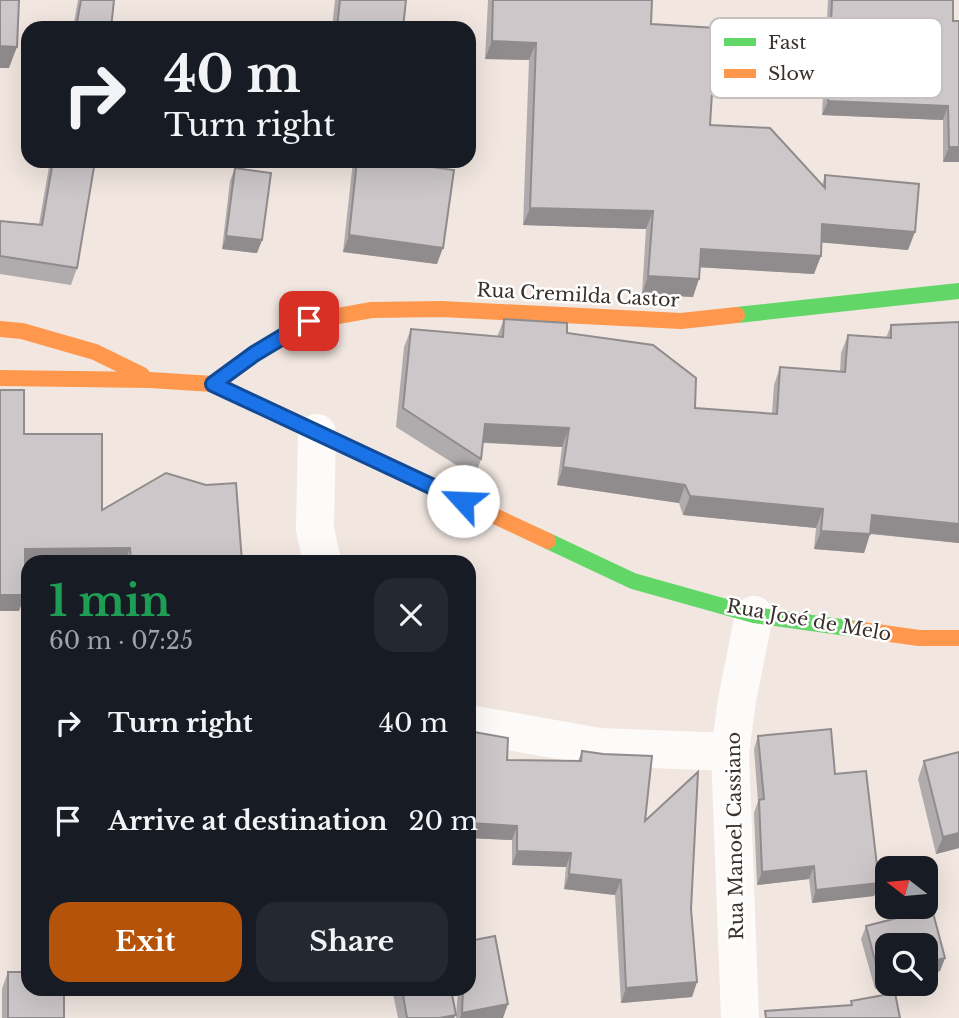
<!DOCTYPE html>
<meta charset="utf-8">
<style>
:root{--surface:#171b24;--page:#242831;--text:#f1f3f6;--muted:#9ea1a6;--accent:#b45309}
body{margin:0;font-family:"Libre Baskerville",serif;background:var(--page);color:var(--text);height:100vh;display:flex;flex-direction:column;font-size:26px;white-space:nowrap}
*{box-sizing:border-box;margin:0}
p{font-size:23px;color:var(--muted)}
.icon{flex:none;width:38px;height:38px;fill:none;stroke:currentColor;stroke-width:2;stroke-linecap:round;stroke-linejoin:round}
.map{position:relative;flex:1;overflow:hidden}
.drawer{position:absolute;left:21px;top:555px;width:455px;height:441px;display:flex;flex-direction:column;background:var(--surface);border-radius:21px;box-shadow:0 7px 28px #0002}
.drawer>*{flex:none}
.guide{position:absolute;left:21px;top:21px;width:455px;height:147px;border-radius:21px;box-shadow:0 7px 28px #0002;background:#171b24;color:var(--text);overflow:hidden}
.needle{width:46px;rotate:286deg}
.tools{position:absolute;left:875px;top:856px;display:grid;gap:14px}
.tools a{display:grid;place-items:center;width:63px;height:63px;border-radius:14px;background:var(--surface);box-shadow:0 7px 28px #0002;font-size:35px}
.pin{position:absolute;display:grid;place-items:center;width:60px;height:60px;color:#fff;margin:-30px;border-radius:14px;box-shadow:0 4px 10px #0006}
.me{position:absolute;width:77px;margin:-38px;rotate:295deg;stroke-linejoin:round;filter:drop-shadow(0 0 5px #0008)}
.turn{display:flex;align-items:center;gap:24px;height:147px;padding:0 28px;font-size:32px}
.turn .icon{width:91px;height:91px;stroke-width:2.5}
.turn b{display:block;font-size:49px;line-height:60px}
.round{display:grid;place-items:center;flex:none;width:74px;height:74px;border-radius:21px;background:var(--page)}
.overview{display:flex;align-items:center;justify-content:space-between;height:119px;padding:0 28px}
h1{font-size:42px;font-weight:700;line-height:52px;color:#1e9e55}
.cta{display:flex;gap:14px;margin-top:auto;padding:14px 28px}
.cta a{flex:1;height:80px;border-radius:21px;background:var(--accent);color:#fff;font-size:28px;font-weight:700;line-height:80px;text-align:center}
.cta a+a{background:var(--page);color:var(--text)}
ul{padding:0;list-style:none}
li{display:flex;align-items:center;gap:21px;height:98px;padding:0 28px}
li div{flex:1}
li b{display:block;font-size:26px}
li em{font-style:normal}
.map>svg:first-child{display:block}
</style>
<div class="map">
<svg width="959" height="1018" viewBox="0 0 959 1018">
<rect width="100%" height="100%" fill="#f1e6e0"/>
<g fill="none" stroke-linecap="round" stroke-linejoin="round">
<path stroke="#fdfbfa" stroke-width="38" d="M317 433 315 529 322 562
M469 724 599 747 730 752
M740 1018 730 752 737 700 754 615"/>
<path stroke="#63d668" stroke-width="16" d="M737 315 959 291
M548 541 633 581 754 615 855 629"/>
<path stroke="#ff974d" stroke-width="16" d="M0 329 22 331 95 352 142 375
M0 378 150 380 213 384 548 541
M213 384 254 354 309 321 372 310 442 309 681 321 737 315
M855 629 919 638H959"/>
</g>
<path fill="#b0abad" d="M78 0H114L111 28H73Z
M335 0H406L403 28H332Z
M488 0H652L651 24 710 125 822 185 825 175 908 250 821 242 814 274 700 267 693 297 642 294 646 229 523 225 529 60 485 59Z
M828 0H953V21H959V162H943V120L822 115Z
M50 161H95L77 268 71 285 0 274V221L39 224Z
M353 161H388L437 264 343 252Z
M235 168 262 240 257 253 222 249 230 181Z
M504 319 567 333 695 408 772 414 774 385 780 367 840 372 841 353 848 335 886 338 891 325 959 543 870 534 864 553 814 549 816 528 683 515 679 503 557 485 562 447 483 443 481 459 475 477 396 427 404 347 411 329 497 337Z
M24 434 102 510 242 562H28V565H25L19 611Z
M474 732 507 760 578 761 582 751 645 821 691 909 697 982 692 997 621 1003 615 895 564 889 566 867 512 865V840L469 838V746Z
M758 736 835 774 879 883 874 896 812 903 809 879 757 885 754 813 758 801 754 749Z
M959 752V848L936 854 918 779 924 761Z
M932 909 945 958 940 971 926 975V945H887V984H894L875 989 861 939 866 926Z
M8 972 64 1018H2V989Z
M392 989H451L454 1018H398Z
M458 989H469L503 1018H456Z"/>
<path fill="#908b8d" d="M492 41 536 43 529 60 485 59Z
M0 46 17 47 9 68H0Z
M828 101 948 106 943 120 822 115Z
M949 147H959V162H943Z
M530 208 653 211 646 229 523 225Z
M822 224 915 232 908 250 816 242Z
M349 235 443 248 437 264 343 252Z
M226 236 262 240 257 253 222 249Z
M701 249 821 256 814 274 695 267Z
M648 276 699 279 693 297 642 294Z
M485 424 569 428 562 447 478 442Z
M563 467 685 485 679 503 557 485Z
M690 496 823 509 816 528 683 515Z
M872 515 959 524V543L865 533Z
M821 531 870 534 864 553 814 549Z
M130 548 125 562H28V565H19L25 549Z
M0 595H25L19 611H0Z
M470 823 517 826 512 840 469 838V826Z
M959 833V848L936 854 943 837Z
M517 851 571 853 566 867 512 865Z
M814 866 809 879 757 885 762 872Z
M569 874 621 880 615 895 564 889Z
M879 883 874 896 812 903 816 890Z
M945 958 940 971 926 975V963Z
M887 974V984H894L875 989 879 976Z
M697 982 692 997 621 1003 626 988Z
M508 1004 503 1018H460L462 1013Z
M456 1015 454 1018H439Z"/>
<path fill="#cdc7c9" stroke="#908b8d" stroke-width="2" d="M0 0H19L17 47 0 46Z
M81 0H114L111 28H76Z
M340 0H406L403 28H337Z
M493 0H652L651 24 716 28 710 125 770 128 825 188V175L919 184 915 232 822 224 821 256 701 249 699 279 648 276 653 211 530 208 536 43 492 41Z
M832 0H953V21H959V147H949L948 106 828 101Z
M53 161H95L77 268 0 256V221L42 225Z
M357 161H388L454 170 443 248 349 235Z
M235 168 271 173 262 240 226 236Z
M504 319 567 323V333L653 345 696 378 695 408 777 414 780 367 845 372 848 335 891 338V325L959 322V524L872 515 870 534 821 531 823 509 690 496 685 485 563 467 569 428 485 424 481 459 403 408 411 329 503 337Z
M0 390H24V434H102V510L166 473 206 485 236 483 242 562H131L130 548 25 549V595H0Z
M831 729 835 774 866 771 879 883 816 890 814 866 762 872 759 800 764 799 758 736Z
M474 732 508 738 507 760 581 761 582 751 603 754 652 756 645 821 698 772 691 909 697 982 626 988 621 880 569 874 571 853 517 851V826L470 823Z
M959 752V833L943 837 924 761Z
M932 909 945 958 926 963V945H887V974L879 976 866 926Z
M495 936 508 1004 462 1013 463 989H469V941Z
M8 972H28V989H64V1018H8Z
M402 989H451L456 1015 439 1018H407Z
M895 993 900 1018H766L765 1011 852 1005 851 1001Z"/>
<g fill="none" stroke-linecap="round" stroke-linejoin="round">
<defs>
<path id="route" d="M309 321 254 354 213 384 463 501"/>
</defs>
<use href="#route" stroke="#114b97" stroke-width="18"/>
<use href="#route" stroke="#1a73e8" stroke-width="12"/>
</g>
<g text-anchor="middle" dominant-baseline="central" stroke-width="5" stroke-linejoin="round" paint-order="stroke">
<g font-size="19" fill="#39312c" stroke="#fff">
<text transform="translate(578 295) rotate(3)">Rua Cremilda Castor</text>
<text transform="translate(809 620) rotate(10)">Rua José de Melo</text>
<text transform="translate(735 836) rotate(-91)">Rua Manoel Cassiano</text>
</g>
</g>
<rect x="710" y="18" width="232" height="80" rx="10" fill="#fff" stroke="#c4c1c0" stroke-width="2"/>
<rect x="724" y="38" width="32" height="8" fill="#63d668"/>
<rect x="724" y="69" width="32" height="9" fill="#ff974d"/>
<g font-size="19" fill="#39312c">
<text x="768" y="49">Fast</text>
<text x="768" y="80">Slow</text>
</g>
</svg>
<div class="tools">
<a><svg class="needle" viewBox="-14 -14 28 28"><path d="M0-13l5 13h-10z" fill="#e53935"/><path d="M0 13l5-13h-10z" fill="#9ea1a6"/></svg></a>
<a><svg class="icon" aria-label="search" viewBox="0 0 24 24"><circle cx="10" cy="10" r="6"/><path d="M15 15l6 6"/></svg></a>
</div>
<div class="pin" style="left:309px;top:321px;background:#d93025"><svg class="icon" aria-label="arrive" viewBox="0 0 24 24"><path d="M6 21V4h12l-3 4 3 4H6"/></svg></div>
<svg class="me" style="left:463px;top:501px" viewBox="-20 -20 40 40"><circle r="19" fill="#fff"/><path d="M0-13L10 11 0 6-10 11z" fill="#1a73e8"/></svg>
<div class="guide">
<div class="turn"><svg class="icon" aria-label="right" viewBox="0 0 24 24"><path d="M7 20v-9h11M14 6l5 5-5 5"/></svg><div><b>40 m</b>Turn right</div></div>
</div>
<section class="drawer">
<div class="overview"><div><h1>1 min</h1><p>60 m · 07:25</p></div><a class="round"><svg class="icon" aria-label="close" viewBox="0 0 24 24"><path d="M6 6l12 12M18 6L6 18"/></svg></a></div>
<ul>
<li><svg class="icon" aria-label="right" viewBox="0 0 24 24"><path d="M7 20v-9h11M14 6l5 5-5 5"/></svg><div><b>Turn right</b></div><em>40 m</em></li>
<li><svg class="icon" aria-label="arrive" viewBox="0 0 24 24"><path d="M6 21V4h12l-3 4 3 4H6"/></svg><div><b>Arrive at destination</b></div><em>20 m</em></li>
</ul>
<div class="cta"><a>Exit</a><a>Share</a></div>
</section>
</div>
